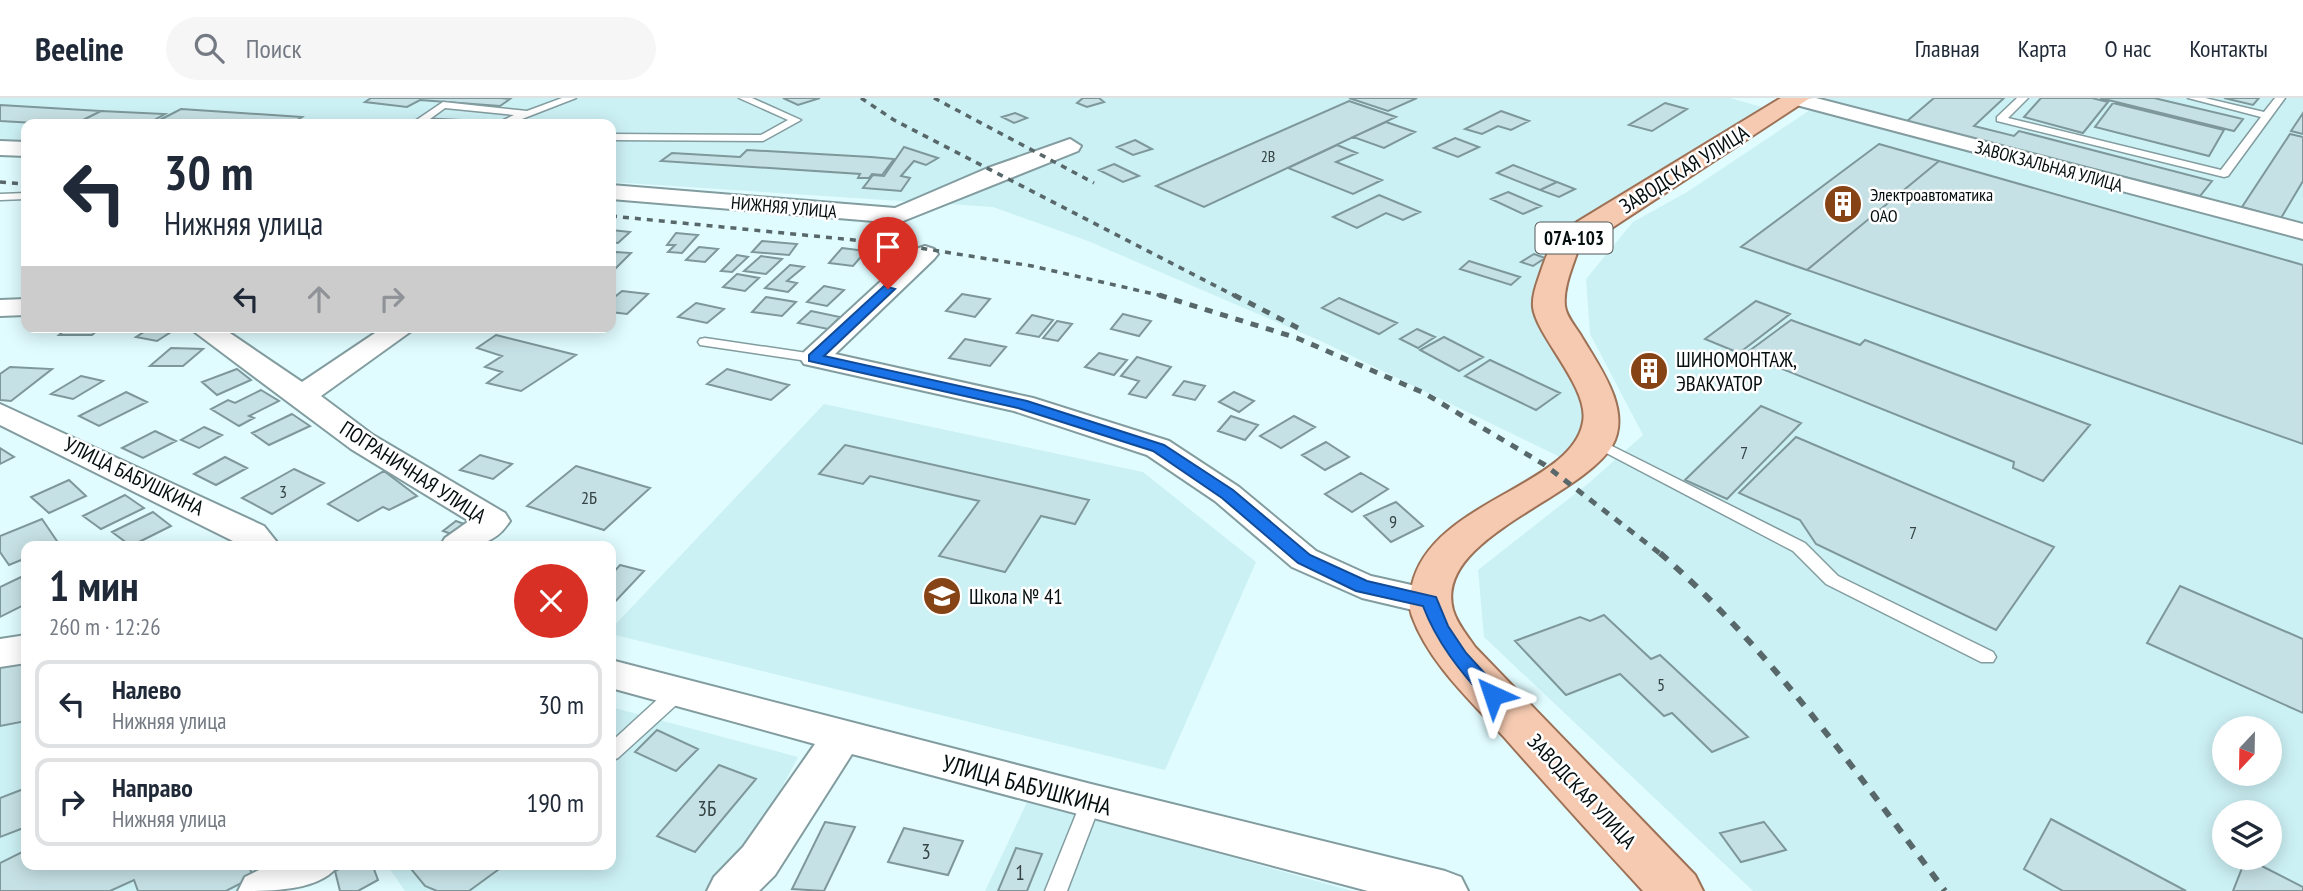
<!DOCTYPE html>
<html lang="ru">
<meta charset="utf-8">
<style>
:root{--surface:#fff;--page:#f6f6f7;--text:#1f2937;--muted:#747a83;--line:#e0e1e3}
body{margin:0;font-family:"PT Sans Narrow",sans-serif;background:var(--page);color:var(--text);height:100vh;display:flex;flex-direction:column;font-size:26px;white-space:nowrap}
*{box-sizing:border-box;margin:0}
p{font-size:23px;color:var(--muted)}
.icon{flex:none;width:38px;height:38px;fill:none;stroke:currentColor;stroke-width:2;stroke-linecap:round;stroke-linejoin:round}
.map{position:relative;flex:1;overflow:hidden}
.details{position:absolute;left:21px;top:443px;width:595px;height:329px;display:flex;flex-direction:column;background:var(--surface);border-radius:14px;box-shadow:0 4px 18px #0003}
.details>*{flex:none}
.hud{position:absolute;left:21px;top:21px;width:595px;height:214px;border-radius:14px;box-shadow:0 4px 18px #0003;background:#fff;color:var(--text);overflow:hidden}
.needle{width:46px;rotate:202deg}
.tools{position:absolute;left:2212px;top:618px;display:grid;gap:14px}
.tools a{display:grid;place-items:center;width:70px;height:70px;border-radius:50%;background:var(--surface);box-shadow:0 4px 18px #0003;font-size:35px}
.pin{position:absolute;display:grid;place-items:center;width:60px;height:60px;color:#fff;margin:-72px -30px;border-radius:50% 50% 50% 0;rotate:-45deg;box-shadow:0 0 7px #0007}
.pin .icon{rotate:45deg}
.me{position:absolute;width:77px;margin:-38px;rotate:318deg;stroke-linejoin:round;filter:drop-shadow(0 0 5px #0008)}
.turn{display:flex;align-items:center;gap:24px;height:147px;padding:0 28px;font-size:32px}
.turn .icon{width:91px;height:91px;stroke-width:2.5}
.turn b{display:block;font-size:49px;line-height:60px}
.lanes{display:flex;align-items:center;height:66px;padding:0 28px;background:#0003;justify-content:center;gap:35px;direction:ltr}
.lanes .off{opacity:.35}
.round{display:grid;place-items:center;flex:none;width:74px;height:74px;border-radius:37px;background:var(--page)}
.overview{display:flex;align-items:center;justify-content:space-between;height:119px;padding:0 28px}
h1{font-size:42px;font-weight:700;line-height:52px}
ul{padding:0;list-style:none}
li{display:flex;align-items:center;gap:21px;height:88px;margin:0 14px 10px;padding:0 14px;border:4px solid var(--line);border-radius:14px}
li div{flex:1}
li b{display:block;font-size:26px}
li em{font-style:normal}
header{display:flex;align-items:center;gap:42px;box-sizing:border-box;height:98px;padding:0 35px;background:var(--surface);border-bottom:2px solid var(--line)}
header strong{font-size:33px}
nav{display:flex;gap:38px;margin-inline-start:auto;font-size:24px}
.search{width:490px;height:63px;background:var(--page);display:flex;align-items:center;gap:18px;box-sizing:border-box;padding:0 24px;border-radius:38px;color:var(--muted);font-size:26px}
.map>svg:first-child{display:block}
</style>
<header>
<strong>Beeline</strong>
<div class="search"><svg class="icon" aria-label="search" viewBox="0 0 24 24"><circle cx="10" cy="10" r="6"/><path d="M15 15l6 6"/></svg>Поиск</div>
<nav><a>Главная</a><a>Карта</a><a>О нас</a><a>Контакты</a></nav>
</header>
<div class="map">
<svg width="2303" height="793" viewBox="0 0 2303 793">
<rect width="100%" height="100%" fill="#e0fcff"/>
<path fill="#ccf1f5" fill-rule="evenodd" d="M0 0H1730L1769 11 1577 126 1551 145 1535 192 1536 215 1583 300 1587 322 1583 341 1560 359 1323 244 1088 143 993 109 611 84V26H26V47L0 45Z
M1828 0H2303V793H1753L1484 539 1478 472 1590 384 1643 337 1590 236 1586 181 1633 124 1687 94ZM2224 630H2270V676H2224ZM2224 714H2270V760H2224Z
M824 306 1143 374 1256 464 1165 672 611 536V531Z
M26 559V766L304 767 247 793H0V563Z
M611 609 798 659 749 752 709 793H405L387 767 611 766Z
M1028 702 1352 793H985Z"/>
<path fill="#c6e1e5" stroke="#7d979a" stroke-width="2" d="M371 0H501L510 1 500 8 420 2 407 9 365 4Z
M783 0H820L798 7Z
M1083 0H1099L1104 4 1087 9 1077 5Z
M1349 0H1417L1388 13Z
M1934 0H2004L1974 28 2014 38 2019 33 2212 83 2200 98 1906 24Z
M2041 0H2092L2108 4 2083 35 2024 19Z
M2100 0H2154L2243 21 2234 33Z
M2224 0H2259L2253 7Z
M1349 3 1396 19 1204 109 1156 88Z
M1665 5 1687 11 1652 33 1629 27Z
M2113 5 2224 32 2209 58 2095 29Z
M0 7 101 13 75 26H52L0 23Z
M181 11 302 19 296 23 329 25 152 26Z
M101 13 165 16 147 26H75Z
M1501 13 1529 23 1511 32 1498 28 1482 36 1465 31Z
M1015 15 1027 20 1014 25 1002 19Z
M2303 15V36L2291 33Z
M1386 24 1415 34 1384 50 1353 39Z
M2290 36 2303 39V83L2281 120 2242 109Z
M1455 40 1479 49 1458 59 1434 50Z
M1135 42 1152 51 1133 57 1117 49Z
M1879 46 1939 63 1807 172 1741 149Z
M1337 47 1357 55 1336 64 1382 82 1353 96 1288 70Z
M904 49 938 60 926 67 914 63 901 78 910 80 901 93 863 90 873 77 884 78Z
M747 52 871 59 894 61 882 77 872 76 869 80H858L860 76 661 63 672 55 740 59Z
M1939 63 2303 167V346L1807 172Z
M1114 66 1139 78 1123 84 1099 72Z
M1513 67 1557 84 1540 92 1497 75Z
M1557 84 1575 91 1559 99 1540 92Z
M1508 94 1541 108 1523 116 1491 101Z
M1379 97 1420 114 1403 122 1386 115 1357 130 1333 119Z
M611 132 630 134 618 145 611 144Z
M676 135 698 137 682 155 668 154 675 147H667Z
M762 143 797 146 789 157 752 154Z
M699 149 718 151 705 164 686 162Z
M842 150 866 153 853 168 829 165Z
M616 154 631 155 611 175V159Z
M1534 156 1545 160 1533 168 1521 164Z
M737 157 748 159 732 174 721 173Z
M761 158 782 161 766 176 744 173Z
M1469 163 1520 179 1511 187 1460 171Z
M790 167 804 169 787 183 797 185 788 194 765 190Z
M737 176 759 180 745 193 723 189Z
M824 188 844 192 827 208 807 204Z
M622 193 648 196 627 216 611 214V202Z
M962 196 990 201 975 219 946 213Z
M766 199 796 204 782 218 752 214Z
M1339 200 1397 225 1379 236 1322 210Z
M1756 203 1790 216 1739 255 1705 241Z
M696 205 724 211 707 225 678 219Z
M811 213 840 219 828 231 798 225Z
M1123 216 1151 223 1139 238 1111 231Z
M1032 217 1053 222 1039 239 1017 235Z
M1791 222 1860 247 1865 242 2090 327 2043 383 2013 370 2014 364 1745 256Z
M1057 223 1072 226 1058 243 1043 240Z
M68 229H101L92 237H59Z
M152 229H154L174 232 157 243 136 239Z
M1417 231 1435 239 1418 250 1400 241Z
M496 237 576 257 521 293 487 285 502 274 485 269 502 258 477 250Z
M1444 239 1483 259 1459 273 1420 252Z
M965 241 1006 249 990 268 949 260Z
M171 250 203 251 183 268H150Z
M1099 255 1127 262 1114 277 1085 269Z
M1137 259 1171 269 1146 300 1129 296 1139 283 1121 278Z
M1490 262 1560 295 1536 312 1465 278Z
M1637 265 1654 266 1661 281H1643Z
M10 269 52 271 11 303 0 302V276Z
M237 271 251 282 217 297 202 284Z
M727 271 789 287 771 302 707 286Z
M81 278 103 283 73 301 51 296Z
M1184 283 1205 288 1195 302 1173 297Z
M261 292 279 303 249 318 254 320 239 328 211 311 228 302 235 305Z
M126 294 147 304 99 328 79 318Z
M1234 294 1254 303 1239 314 1219 304Z
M1761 308 1801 325 1727 401 1685 382Z
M292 316 310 328 269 347 252 335Z
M1231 318 1258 327 1245 342 1218 333Z
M1294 318 1315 329 1281 350 1260 338Z
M204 329 222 337 199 350 181 342Z
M155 333 176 343 143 360 122 350Z
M1796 339 2054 449 1996 532 1816 446 1800 422 1739 395Z
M1326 344 1349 359 1325 372 1302 357Z
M845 347 1024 387 1089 402 1075 426 1041 418 1005 474 939 458 979 403 870 378 863 386 819 376Z
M0 350 14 359 0 366Z
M480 357 512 366 493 381 460 372Z
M225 359 247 370 216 387 194 376Z
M576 368 650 390 604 432 527 408Z
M294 371 324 385 272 416 242 400Z
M384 373 417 398 389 412 383 409 358 423 328 406Z
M1361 375 1388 391 1352 414 1325 396Z
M69 382 86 398 49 415 31 399Z
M125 397 144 410 101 431 83 418Z
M1396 404 1423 428 1391 444 1364 418Z
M153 414 171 428 131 448 112 434Z
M42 421 59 446 26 448V460L9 467 0 454V438Z
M456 423 467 427 454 437 443 433Z
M620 467 644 473 611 508V477Z
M21 479 26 485V506L0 519V489Z
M2180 488 2303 541V615L2147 545Z
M1604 517 1651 561 1660 557 1748 639 1712 654 1672 615 1664 618 1620 576 1566 597 1515 543 1580 519 1590 523Z
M26 560V623L0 628V564Z
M657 632 698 651 676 673 635 654Z
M719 667 756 681 695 754 657 738Z
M26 690V729L0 739V700Z
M2051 721 2186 793H2063L2024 771Z
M825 724 855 729 824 793 792 791Z
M1764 724 1786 752 1741 764 1720 735Z
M904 730 963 743 948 777 888 764Z
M1016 750 1042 756 1027 793H998Z
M26 752V766H248L253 779 226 793H138L134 782 110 793H0V765Z
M2246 760 2303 789V793H2233Z
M349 766H372L378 782 358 793H340L335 773Z
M407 766H506L469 793H437L425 788Z"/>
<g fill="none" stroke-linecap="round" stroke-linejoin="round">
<defs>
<path id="lane" d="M562 0H576L509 26H495L514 17 445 10 430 21 472 23 477 26H424L415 23 443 4 527 13Z
M739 0H752L801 22 763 43 611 42V36L761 37 788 22Z
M2017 0H2028L2008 20 2221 72 2261 19 2188 0H2205L2264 14 2275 0H2285L2228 78 2224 79 1997 23V19Z
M26 95V101L0 102V96Z
M705 240 814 256 821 260 814 264 700 247 698 244 700 241Z
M1598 341 1805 445 1838 478 1993 554 1996 559 1993 564H1981L1826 486 1793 453 1593 348 1591 345Z
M678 587 685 589 687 594 685 599 618 660 611 663V644L671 589Z
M1091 696 1098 698 1101 704 1067 793H1045L1081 704 1084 698Z"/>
<path id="street" d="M1816 0 2303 126V141L1789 5 1786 1Z
M1070 41 1081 48 1078 53 898 125 611 101V87L895 110 988 70Z
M0 43 26 44V58L0 57Z
M925 148 934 151 938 156 934 161 835 256 1033 300 1169 343 1239 389 1316 453 1371 478 1443 494 1448 503 1443 512 1430 516 1362 500 1292 469 1215 403 1147 357 1014 313 804 266 800 260 804 254 916 151Z
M26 201V217L0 218V202Z
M188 229H221L302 284 384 229H417L321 298 373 337 505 415 510 423C492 451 469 448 440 448L445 440 469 423 351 351Z
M0 306 264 428 280 448H243L0 327Z
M26 537V565L0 569V541Z
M611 562 1091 686 1445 773 1461 779 1468 793H1368L852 656 775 777 759 793H707L714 779 743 749 815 646 611 590Z
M271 766H339C322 793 272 793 238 793L245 779Z"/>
<path id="primary" d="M1781 0H1810L1578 152C1572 170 1563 190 1565 208 1566 218 1575 228 1580 236 1598 267 1633 312 1612 348 1580 401 1433 440 1453 512 1457 526 1467 537 1475 549L1695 777 1703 793H1643C1596 742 1550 691 1504 639 1471 603 1429 565 1412 518 1408 506 1410 498 1412 487 1431 403 1572 389 1583 324 1590 290 1536 238 1533 209 1532 197 1537 185 1541 173 1550 146 1554 141 1577 124Z"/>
</defs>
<use href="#lane" stroke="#829c9f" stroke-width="3"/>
<use href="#street" stroke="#829c9f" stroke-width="4"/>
<use href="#primary" stroke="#9d7156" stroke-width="4"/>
<use href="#lane" fill="#fff" fill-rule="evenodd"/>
<use href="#street" fill="#fff" fill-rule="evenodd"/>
<use href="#primary" fill="#f5cab0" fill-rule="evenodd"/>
<path stroke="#58686a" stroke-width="3.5" stroke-dasharray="6 6" stroke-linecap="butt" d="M861 0 894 22 1237 199
M934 0 1094 85
M0 84 26 86
M611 118 895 146 1032 168 1167 199"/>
<path stroke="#58686a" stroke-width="5" stroke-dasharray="8 8" stroke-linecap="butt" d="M1159 197 1297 240 1424 295 1545 367 1662 457
M1234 197 1304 233"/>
<path stroke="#58686a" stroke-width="6" stroke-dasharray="10 10" stroke-linecap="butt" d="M1660 455C1771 552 1857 675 1945 793"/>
</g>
<path fill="#1a73e8" stroke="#114b97" stroke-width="2" d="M884 188 895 191 824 258 1027 303 1164 347 1233 392 1310 457 1367 483 1436 499 1448 528 1466 555 1500 592 1502 597 1500 602H1486C1460 573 1437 545 1423 508L1356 493 1298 465 1222 400 1153 353 1018 310 809 263V257Z"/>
<defs>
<symbol id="building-disc" viewBox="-11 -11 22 22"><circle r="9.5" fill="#864315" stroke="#fff"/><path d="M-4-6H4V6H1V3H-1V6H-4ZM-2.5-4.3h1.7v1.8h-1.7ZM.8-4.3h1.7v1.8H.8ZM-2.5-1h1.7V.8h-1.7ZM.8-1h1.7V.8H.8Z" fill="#fff"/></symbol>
<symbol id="school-disc" viewBox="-11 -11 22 22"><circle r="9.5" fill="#864315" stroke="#fff"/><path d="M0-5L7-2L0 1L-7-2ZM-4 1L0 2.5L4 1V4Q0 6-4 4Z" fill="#fff"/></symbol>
</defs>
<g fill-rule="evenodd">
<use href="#building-disc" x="1821" y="84" width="44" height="44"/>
<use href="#building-disc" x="1627" y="251" width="44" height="44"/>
<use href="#school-disc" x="920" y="476" width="44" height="44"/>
</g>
<g text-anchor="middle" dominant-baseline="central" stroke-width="5" stroke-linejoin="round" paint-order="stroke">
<g font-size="16" fill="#354344">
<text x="1268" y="58">2В</text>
</g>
<g font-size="18" fill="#050e0f" stroke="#fff">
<text transform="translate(2049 68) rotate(15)">ЗАВОКЗАЛЬНАЯ УЛИЦА</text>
<text transform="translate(784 109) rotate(5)">НИЖНЯЯ УЛИЦА</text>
</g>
<g font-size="18" fill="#050e0f" stroke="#fff" text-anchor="start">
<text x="1870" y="96">Электроавтоматика<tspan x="1870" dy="21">ОАО</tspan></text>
</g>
<g font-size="18" fill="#354344">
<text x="1744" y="354">7</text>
<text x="283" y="393">3</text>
<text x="589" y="399">2Б</text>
<text x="1393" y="423">9</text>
<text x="1913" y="434">7</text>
<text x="1661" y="586">5</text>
</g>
<rect fill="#fff" stroke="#505657" stroke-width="2" x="1535.5" y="124.5" width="77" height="31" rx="5"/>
<g font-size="19" font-weight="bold" fill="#050e0f">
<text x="1574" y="140">07А-103</text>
</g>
<g font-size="21" fill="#050e0f" stroke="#fff">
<text transform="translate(1684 71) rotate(-32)">ЗАВОДСКАЯ УЛИЦА</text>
<text transform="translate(413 374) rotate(33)">ПОГРАНИЧНАЯ УЛИЦА</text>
<text transform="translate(134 378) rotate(26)">УЛИЦА БАБУШКИНА</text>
<text transform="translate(1582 693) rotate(47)">ЗАВОДСКАЯ УЛИЦА</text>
</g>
<g font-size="21" fill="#050e0f" stroke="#fff" text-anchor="start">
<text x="1676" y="261">ШИНОМОНТАЖ,<tspan x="1676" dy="24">ЭВАКУАТОР</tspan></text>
<text x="969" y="498">Школа № 41</text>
</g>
<g font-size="21" fill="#354344">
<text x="707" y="710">3Б</text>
<text x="926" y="753">3</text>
<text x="1020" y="774">1</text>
</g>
<g font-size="24" fill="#050e0f" stroke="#fff">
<text transform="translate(1027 687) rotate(15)">УЛИЦА БАБУШКИНА</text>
</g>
</g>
</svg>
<div class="tools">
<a><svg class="needle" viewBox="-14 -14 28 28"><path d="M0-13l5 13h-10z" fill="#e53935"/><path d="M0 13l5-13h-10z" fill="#747a83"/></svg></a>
<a><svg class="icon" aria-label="layers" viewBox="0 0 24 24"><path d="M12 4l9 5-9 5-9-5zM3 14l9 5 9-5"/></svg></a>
</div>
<div class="pin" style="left:888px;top:191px;background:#d93025"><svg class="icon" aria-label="arrive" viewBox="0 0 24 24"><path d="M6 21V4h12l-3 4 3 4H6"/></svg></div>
<svg class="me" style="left:1493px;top:597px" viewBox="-20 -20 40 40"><path d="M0-17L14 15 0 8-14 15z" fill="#1a73e8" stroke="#fff" stroke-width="4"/></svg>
<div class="hud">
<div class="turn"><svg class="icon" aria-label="left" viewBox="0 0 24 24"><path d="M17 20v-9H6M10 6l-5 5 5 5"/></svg><div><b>30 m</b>Нижняя улица</div></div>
<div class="lanes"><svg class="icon" aria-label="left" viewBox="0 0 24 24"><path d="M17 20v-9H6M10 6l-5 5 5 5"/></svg><svg class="icon off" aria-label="ahead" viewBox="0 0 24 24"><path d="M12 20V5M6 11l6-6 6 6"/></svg><svg class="icon off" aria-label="right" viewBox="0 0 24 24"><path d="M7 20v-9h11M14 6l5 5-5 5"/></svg></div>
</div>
<section class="details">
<div class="overview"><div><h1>1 мин</h1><p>260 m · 12:26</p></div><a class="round" style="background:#d93025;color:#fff"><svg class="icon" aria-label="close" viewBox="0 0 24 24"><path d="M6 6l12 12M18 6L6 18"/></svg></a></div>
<ul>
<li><svg class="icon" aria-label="left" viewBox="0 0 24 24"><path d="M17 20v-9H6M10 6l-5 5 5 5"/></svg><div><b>Налево</b><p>Нижняя улица</p></div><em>30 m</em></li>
<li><svg class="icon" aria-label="right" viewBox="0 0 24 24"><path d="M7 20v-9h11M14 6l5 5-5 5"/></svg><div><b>Направо</b><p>Нижняя улица</p></div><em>190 m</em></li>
</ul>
</section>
</div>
